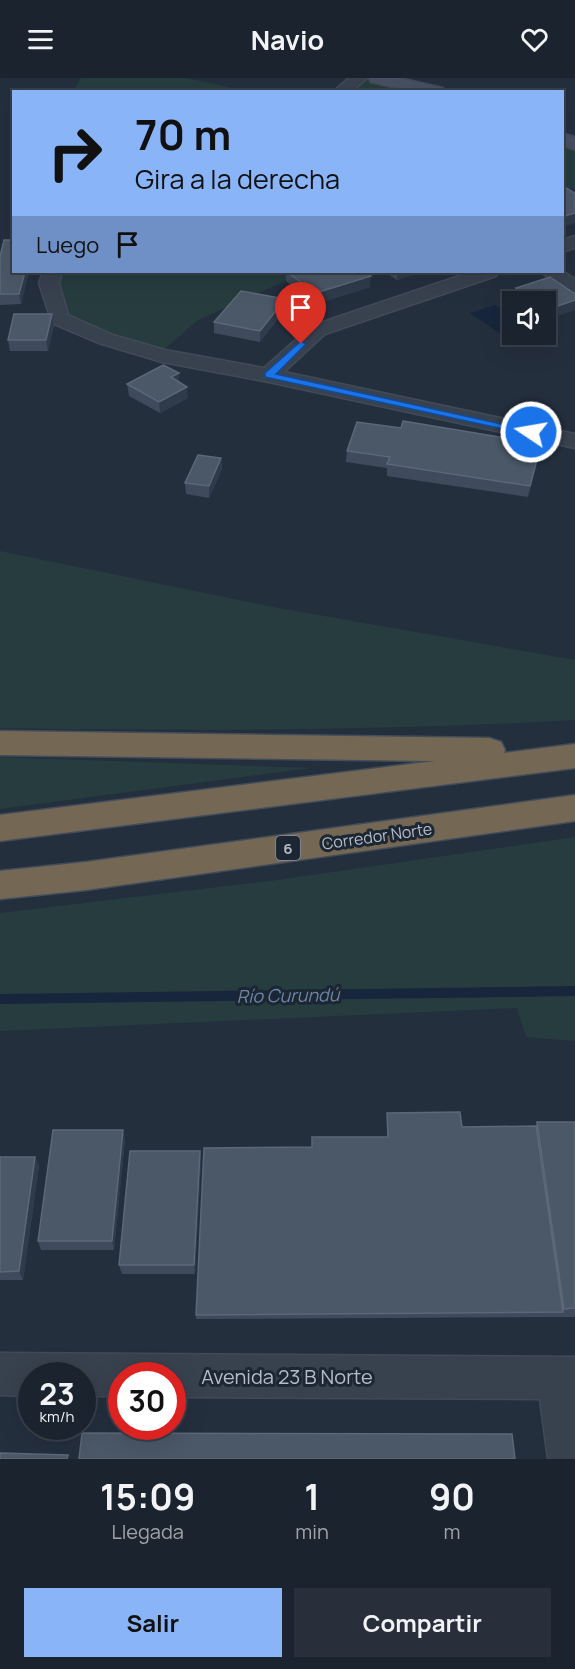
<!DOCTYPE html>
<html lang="es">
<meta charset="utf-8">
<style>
:root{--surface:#1b232e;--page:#282f3a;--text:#f1f3f6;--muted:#a0a4aa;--line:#39404a;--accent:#8ab4f8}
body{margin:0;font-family:Manrope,sans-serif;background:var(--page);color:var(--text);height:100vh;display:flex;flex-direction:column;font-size:22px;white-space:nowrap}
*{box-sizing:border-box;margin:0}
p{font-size:20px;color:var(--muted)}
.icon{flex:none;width:33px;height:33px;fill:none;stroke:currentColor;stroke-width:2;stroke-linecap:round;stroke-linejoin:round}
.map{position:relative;height:1381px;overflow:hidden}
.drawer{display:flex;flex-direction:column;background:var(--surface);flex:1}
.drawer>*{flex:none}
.guide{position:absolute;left:12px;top:12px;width:552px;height:183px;border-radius:0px;box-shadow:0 6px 24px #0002,0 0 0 2px var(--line);background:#8ab4f8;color:#111;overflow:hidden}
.fabs{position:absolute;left:502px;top:213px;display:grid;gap:12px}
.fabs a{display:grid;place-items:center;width:54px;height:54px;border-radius:0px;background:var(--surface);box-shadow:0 6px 24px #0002,0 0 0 2px var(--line);font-size:30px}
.speed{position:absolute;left:18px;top:1284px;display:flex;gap:12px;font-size:30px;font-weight:700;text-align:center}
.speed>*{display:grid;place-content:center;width:78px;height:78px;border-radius:50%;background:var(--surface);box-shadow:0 6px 24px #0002,0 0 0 2px var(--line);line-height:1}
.speed small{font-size:15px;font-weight:400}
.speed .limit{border:9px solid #d22;background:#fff;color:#111}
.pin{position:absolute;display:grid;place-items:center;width:51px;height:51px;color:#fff;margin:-62px -26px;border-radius:50% 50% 50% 0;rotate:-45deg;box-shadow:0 0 6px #0007}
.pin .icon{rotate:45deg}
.me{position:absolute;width:66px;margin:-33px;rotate:282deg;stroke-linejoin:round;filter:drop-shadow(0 0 4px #0008)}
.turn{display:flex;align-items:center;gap:21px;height:126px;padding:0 24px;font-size:27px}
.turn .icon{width:78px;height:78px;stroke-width:2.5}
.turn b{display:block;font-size:42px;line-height:51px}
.then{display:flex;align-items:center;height:57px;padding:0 24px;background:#0003;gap:12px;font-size:22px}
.eta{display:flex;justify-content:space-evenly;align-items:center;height:102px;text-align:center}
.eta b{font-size:36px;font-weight:700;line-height:42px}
.primary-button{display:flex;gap:12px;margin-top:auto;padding:12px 24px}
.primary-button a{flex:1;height:69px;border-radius:0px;background:var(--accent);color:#111;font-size:24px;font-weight:700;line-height:69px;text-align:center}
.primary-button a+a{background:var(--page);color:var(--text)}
header{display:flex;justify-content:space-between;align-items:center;height:78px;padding:0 24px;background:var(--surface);font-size:27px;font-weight:700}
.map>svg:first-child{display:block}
</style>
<header><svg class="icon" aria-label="menu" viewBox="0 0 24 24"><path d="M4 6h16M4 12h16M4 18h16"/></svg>Navio<svg class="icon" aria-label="heart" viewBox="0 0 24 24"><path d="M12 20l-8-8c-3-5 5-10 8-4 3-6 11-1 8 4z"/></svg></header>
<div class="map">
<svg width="575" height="1381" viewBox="0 0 575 1381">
<rect width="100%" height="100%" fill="#242f3e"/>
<path fill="#263c3f" d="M81 0H186L247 13H73Z
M364 0 424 14H345Z
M562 66 575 73V110L563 114Z
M57 194H306L198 242 161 274 107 258 65 239 55 205Z
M0 473 273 529 575 582V642C384 653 192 653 0 650Z
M0 679 310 690 0 731Z
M575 759V963L526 959 517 930 0 953V835L277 802Z"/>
<path fill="#17263c" d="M495 227 513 239V256L522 257 508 261 470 235Z"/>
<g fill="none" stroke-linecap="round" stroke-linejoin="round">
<path fill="#17263c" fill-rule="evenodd" d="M575 908V918L0 926V916Z"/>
<defs>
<path id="street" d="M349 0H367L351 14H333Z
M575 158V170L562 174V162Z
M562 193 575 201V216L568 214 541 194Z
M43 194H62L59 205 68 237 113 257 165 272 264 290 311 248 471 194H498L496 198 325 256 284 294 575 356V370L269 304 162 284 99 265 52 245 39 205Z
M0 1275 575 1279V1381H548L540 1321 172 1319V1298H122V1318H82V1298H32V1318L0 1317Z"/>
<path id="secondary" d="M369 0H399L443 10 445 14H413L371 4Z
M562 55 575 59V72L562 67Z"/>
<path id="highway" d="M0 653 489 660 501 664 505 672 504 675 575 666V690L0 763V737L435 683 0 677Z
M575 717V743L86 812 0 821V793L86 784Z"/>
</defs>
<use href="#street" stroke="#414a57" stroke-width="3"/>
<use href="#secondary" stroke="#414a57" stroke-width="3"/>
<use href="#highway" stroke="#434c59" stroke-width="3"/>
<use href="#street" fill="#38414e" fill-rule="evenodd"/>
<use href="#secondary" fill="#465061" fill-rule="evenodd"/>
<use href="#highway" fill="#746855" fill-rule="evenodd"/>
</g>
<path fill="#3f4b5c" d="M0 178 29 194 21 226 0 227Z
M286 194H365L370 209 316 226 286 203Z
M385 194H422L397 202Z
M516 210 575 216 546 242V224H518L514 221Z
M285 232 260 264 214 255V244Z
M52 236 54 247 48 273H10L8 262Z
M179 304 188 320 160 335 129 318 127 306Z
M347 373 539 377 528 419 387 398V390L346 384Z
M221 380 222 391 209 420 186 416 185 405Z
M387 1035 462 1049 536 1048 537 1044H575V1239L196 1241V1237L312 1069 387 1059Z
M123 1052 125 1061 114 1172H41L38 1163Z
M200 1073 201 1083 195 1196H122L119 1187Z
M0 1079H35L39 1088 23 1202H0Z"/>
<path fill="#2f3b4b" d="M575 135V145L562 149V139Z
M25 194H29L21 226 19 216Z
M397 194H422L397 202Z
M371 198 370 209 316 226V215Z
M285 221V232L260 264V253Z
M575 222V232L546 242 547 232Z
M52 236 54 247 48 273 46 262Z
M179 295V306L171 299Z
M187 309 188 320 160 335 159 324Z
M541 366 539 377 528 419 530 408Z
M221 380 222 391 209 420V408Z
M123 1052 125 1061 114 1172 112 1163Z
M200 1073 201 1083 195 1196 194 1187Z
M35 1079 39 1088 23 1202 19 1193Z"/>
<path fill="#4b5868" stroke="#5c6777" stroke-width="1.5" d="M566 110 575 115V135L562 139V111Z
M4 162H14V194H25L19 216H0V178Z
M287 194H365L371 198 316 215Z
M550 199 575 216V222L547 232 546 231V224H535L516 210Z
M241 213 285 221 260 253 214 244Z
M14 236H52L46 262H8Z
M163 287 179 295 171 299 187 309 159 324 127 306Z
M403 343 541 366 530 408 387 386 390 379 347 373 357 344 401 350Z
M198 377 221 380 209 408 185 405Z
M460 1034 462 1049 536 1048 563 1234 196 1237 204 1070 312 1069V1059H388L387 1035Z
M537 1044H575V1230L564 1231Z
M53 1052H123L112 1163H38Z
M130 1073H200L194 1187H119Z
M0 1079H35L19 1193 0 1194Z
M82 1355 512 1356 515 1381H79Z
M0 1375 68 1377 67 1381H0Z"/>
<path fill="#1a73e8" stroke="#114b97" stroke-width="1.5" d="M301 263 306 266 276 296 537 354 531 357 265 299V295Z"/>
<g text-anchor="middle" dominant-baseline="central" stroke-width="6" stroke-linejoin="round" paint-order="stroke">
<rect fill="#1d2633" stroke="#878f9c" stroke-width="1.5" x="276" y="758" width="24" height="24" rx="4.5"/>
<g font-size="15" font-weight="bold" fill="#b4bcc9">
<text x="288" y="770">6</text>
</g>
<g font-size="16" fill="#b4bcc9" stroke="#1d2633">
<text transform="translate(377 758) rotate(-8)">Corredor Norte</text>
</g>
<g font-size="18" font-style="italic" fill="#6d86a8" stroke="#1d2633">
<text transform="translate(288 917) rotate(-1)">Río Curundú</text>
</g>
<g font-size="20" fill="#b4bcc9" stroke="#1d2633">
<text x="287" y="1298">Avenida 23 B Norte</text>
</g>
</g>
</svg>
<div class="fabs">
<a><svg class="icon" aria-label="sound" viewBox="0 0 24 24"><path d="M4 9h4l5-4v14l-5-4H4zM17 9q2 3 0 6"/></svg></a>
</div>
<div class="speed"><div>23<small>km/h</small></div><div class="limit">30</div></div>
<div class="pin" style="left:301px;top:266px;background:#d93025"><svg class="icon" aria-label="arrive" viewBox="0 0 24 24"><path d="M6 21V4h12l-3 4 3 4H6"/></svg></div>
<svg class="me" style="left:531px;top:354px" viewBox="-20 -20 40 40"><circle r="17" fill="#1a73e8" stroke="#fff" stroke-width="3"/><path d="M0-11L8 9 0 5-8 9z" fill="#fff"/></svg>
<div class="guide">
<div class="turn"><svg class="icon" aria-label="right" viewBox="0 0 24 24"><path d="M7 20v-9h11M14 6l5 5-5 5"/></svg><div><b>70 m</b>Gira a la derecha</div></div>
<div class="then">Luego<svg class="icon" aria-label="arrive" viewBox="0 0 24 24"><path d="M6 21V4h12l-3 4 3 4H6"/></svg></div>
</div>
</div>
<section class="drawer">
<div class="eta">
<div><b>15:09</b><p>Llegada</p></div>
<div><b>1</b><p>min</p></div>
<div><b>90</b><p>m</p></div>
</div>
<div class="primary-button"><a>Salir</a><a>Compartir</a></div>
</section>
